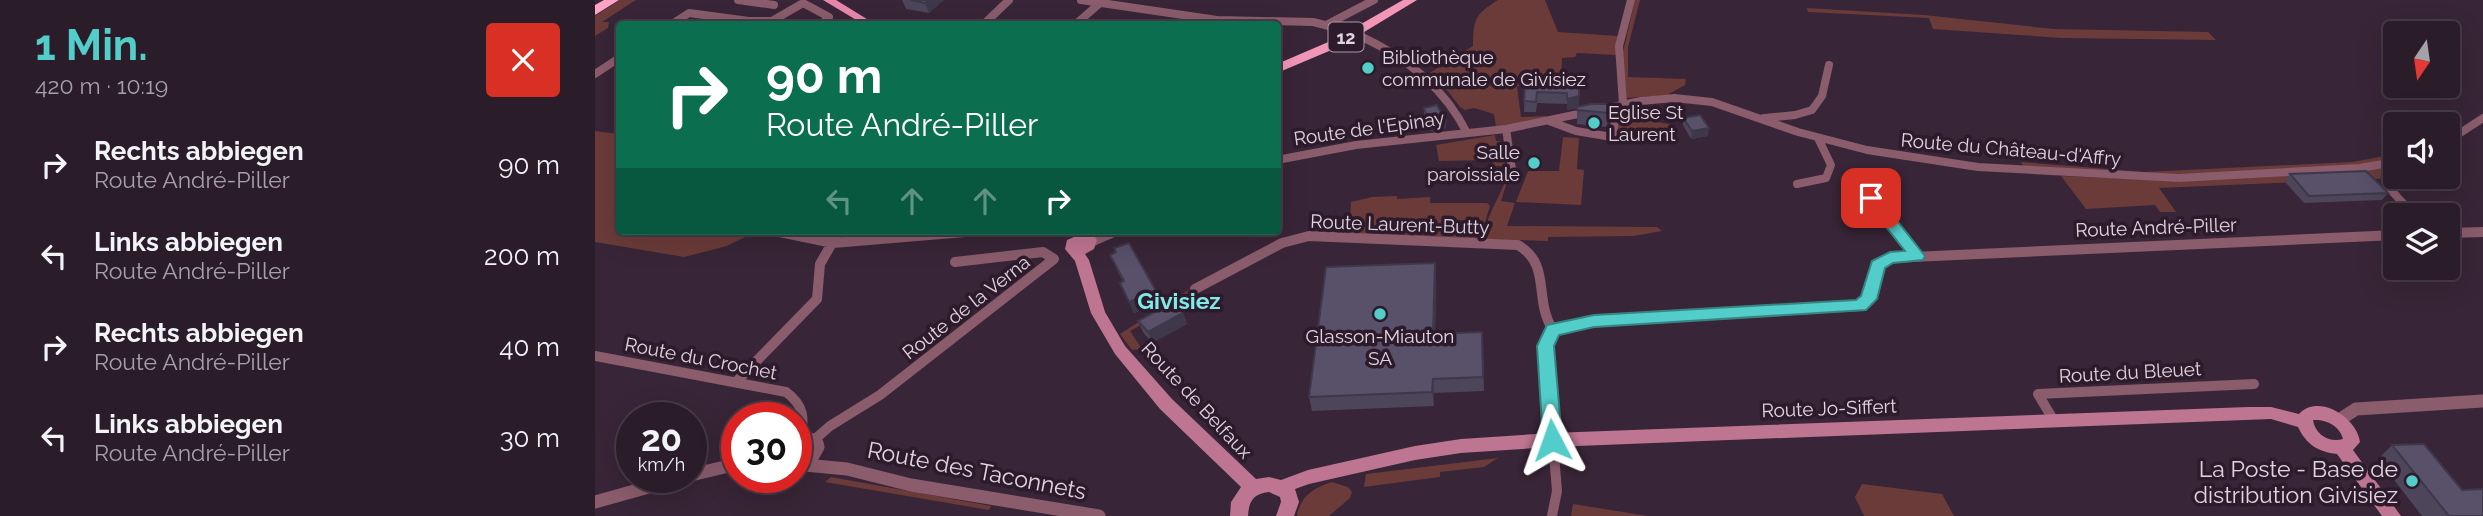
<!DOCTYPE html>
<html lang="de">
<meta charset="utf-8">
<style>
:root{--surface:#2a1c29;--page:#362935;--text:#f1f3f6;--muted:#a5a1a8;--line:#463a46;--accent:#53cdca}
body{margin:0;font-family:Raleway,sans-serif;background:var(--page);color:var(--text);height:100vh;display:flex;flex-direction:column;font-size:26px;white-space:nowrap}
*{box-sizing:border-box;margin:0}
p{font-size:23px;color:var(--muted)}
.icon{flex:none;width:38px;height:38px;fill:none;stroke:currentColor;stroke-width:2;stroke-linecap:round;stroke-linejoin:round}
.map{position:relative;flex:1;overflow:hidden}
.drawer{display:flex;flex-direction:column;background:var(--surface);width:595px}
.drawer>*{flex:none}
.top-card{position:absolute;left:21px;top:21px;width:665px;height:214px;border-radius:7px;box-shadow:0 7px 28px #0002,0 0 0 2px var(--line);background:#0b6e4f;color:#fff;overflow:hidden}
.needle{width:46px;rotate:193deg}
.fabs{position:absolute;left:1788px;top:21px;display:grid;gap:14px}
.fabs a{display:grid;place-items:center;width:77px;height:77px;border-radius:7px;background:var(--surface);box-shadow:0 7px 28px #0002,0 0 0 2px var(--line);font-size:35px}
.speed{position:absolute;left:21px;top:402px;display:flex;gap:14px;font-size:35px;font-weight:700;text-align:center}
.speed>*{display:grid;place-content:center;width:91px;height:91px;border-radius:50%;background:var(--surface);box-shadow:0 7px 28px #0002,0 0 0 2px var(--line);line-height:1}
.speed small{font-size:18px;font-weight:400}
.speed .limit{border:10px solid #d22;background:#fff;color:#111}
.pin{position:absolute;display:grid;place-items:center;width:60px;height:60px;color:#fff;margin:-30px;border-radius:14px;box-shadow:0 4px 10px #0006}
.me{position:absolute;width:77px;margin:-38px;rotate:356deg;stroke-linejoin:round;filter:drop-shadow(0 0 5px #0008)}
.turn{display:flex;align-items:center;gap:24px;height:147px;padding:0 35px;font-size:32px}
.turn .icon{width:91px;height:91px;stroke-width:2.5}
.turn b{display:block;font-size:49px;line-height:60px}
.lanes{display:flex;align-items:center;height:66px;padding:0 35px;background:#0003;justify-content:center;gap:35px;direction:ltr}
.lanes .off{opacity:.35}
.round{display:grid;place-items:center;flex:none;width:74px;height:74px;border-radius:7px;background:var(--page)}
.headline{display:flex;align-items:center;justify-content:space-between;height:119px;padding:0 35px}
h1{font-size:42px;font-weight:700;line-height:52px;color:var(--accent)}
ul{padding:0;list-style:none}
li{display:flex;align-items:center;gap:21px;height:91px;padding:0 35px}
li div{flex:1}
li b{display:block;font-size:26px}
li em{font-style:normal}
main{display:flex;flex:1;min-height:0}
.map>svg:first-child{display:block}
</style>
<main>
<section class="drawer">
<div class="headline"><div><h1>1 Min.</h1><p>420 m · 10:19</p></div><a class="round" style="background:#d93025;color:#fff"><svg class="icon" aria-label="close" viewBox="0 0 24 24"><path d="M6 6l12 12M18 6L6 18"/></svg></a></div>
<ul>
<li><svg class="icon" aria-label="right" viewBox="0 0 24 24"><path d="M7 20v-9h11M14 6l5 5-5 5"/></svg><div><b>Rechts abbiegen</b><p>Route André-Piller</p></div><em>90 m</em></li>
<li><svg class="icon" aria-label="left" viewBox="0 0 24 24"><path d="M17 20v-9H6M10 6l-5 5 5 5"/></svg><div><b>Links abbiegen</b><p>Route André-Piller</p></div><em>200 m</em></li>
<li><svg class="icon" aria-label="right" viewBox="0 0 24 24"><path d="M7 20v-9h11M14 6l5 5-5 5"/></svg><div><b>Rechts abbiegen</b><p>Route André-Piller</p></div><em>40 m</em></li>
<li><svg class="icon" aria-label="left" viewBox="0 0 24 24"><path d="M17 20v-9H6M10 6l-5 5 5 5"/></svg><div><b>Links abbiegen</b><p>Route André-Piller</p></div><em>30 m</em></li>
</ul>
</section>
<div class="map">
<svg width="1888" height="516" viewBox="0 0 1888 516">
<rect width="100%" height="100%" fill="#382537"/>
<path fill="#6a3b39" d="M25 0H41L7 22H14L13 28 0 36V16Z
M903 0H950L963 32 1023 36 1021 55 982 53 980 57 967 58 966 87 922 86 926 117 951 116V119L901 127 899 114 879 108 870 110 865 107 848 85 833 74 878 46C878 20 880 14 903 0Z
M1040 0H1045L1033 47V77L1091 79 1090 85 1072 95 1031 98 1028 52Z
M1212 8 1329 15 1459 29 1613 32 1621 40 1466 38 1338 29 1334 18 1213 12Z
M1022 114 1073 124 1079 126 1082 133 1073 136 1024 134Z
M0 131 24 134V231H162L132 246 89 257 0 242Z
M900 135 901 141H907L910 166H898L897 160 844 161 841 145Z
M968 137 984 138 982 169 989 170 986 205 921 202 933 171H964Z
M1801 154V159L1761 165 1578 175 1429 168 1426 162 1549 172 1757 162Z
M1801 166 1799 178 1564 188 1581 212H1565L1560 205 1491 209 1466 176 1585 181Z
M910 182H912L906 201 920 203 912 226 1062 227 1067 231 1039 236 953 237V241L888 239C891 217 902 202 910 182Z
M802 196V199L835 197V203H892L895 206 885 239 754 233 756 202 777 197Z
M595 289 599 293 604 292 535 331 547 349 537 350 525 334Z
M903 458 889 467 845 472V477L769 487 771 474Z
M236 477 396 506 394 510 230 482Z
M737 482 753 487 757 492 755 498 734 516H702C705 496 718 488 737 482Z
M1267 484 1347 494 1359 516H1269L1260 497Z
M978 504 1053 516H976Z"/>
<g fill="none" stroke-linecap="round" stroke-linejoin="round">
<path stroke="#8a5c6c" stroke-width="8" d="M143 0 179 5
M486 0 622 20 718 22 746 29
M77 24 94 13 154 21H177L208 3 234 17 227 24
M389 24 414 0
M481 24 505 3
M733 24 779 0
M765 36C811 57 849 87 872 133
M0 74 24 58
M1028 104 1024 46 1036 0
M1169 118 1200 115 1217 110 1227 96 1234 65
M954 121 981 131 1017 137 1020 122 1013 107
M911 129 917 169
M1853 141 1888 118
M682 160 761 145 911 129 1046 101 1079 98 1117 102 1203 132 1272 150 1383 167 1584 178 1764 168 1801 162
M1202 184 1231 178 1236 165 1223 138
M1794 188 1819 215
M1276 198 1297 225"/>
<path stroke="#8a5c6c" stroke-width="10" d="M1296 223 1322 256
M180 231 238 243 382 231
M1853 233 1888 232
M496 242 521 231
M600 289 687 243 714 236 923 245C957 265 938 299 958 330
M0 356 191 392C209 405 210 419 205 439
M142 381 222 299 225 264 244 231
M1459 421 1443 394 1659 384
M219 440 235 426 285 395 459 259 448 252 360 262
M957 516 962 491 950 346 958 330 999 321 1265 306 1274 298 1283 265 1295 258 1801 235"/>
<path stroke="#8a5c6c" stroke-width="13" d="M1744 420 1761 409 1888 401
M201 441 215 439 222 443 223 447 215 461 201 469
M210 465 252 469 316 485 504 516
M96 475 142 464
M0 502 86 478"/>
<path fill="#be7591" fill-rule="evenodd" d="M488 233 500 237 502 240 499 249 490 254 494 260 510 312 530 346 577 399 661 479 674 477 686 480 713 470 820 446 866 439 957 433 1653 407H1676L1704 414C1724 393 1762 418 1765 442L1758 450 1806 516H1787L1742 454C1723 452 1711 444 1703 427L1676 419 957 447 866 453 820 460 714 484 700 489 704 502 699 516H681L686 502 685 497 674 492C658 494 654 501 653 516H635L636 502 646 487 565 409 520 354 496 313 480 261 470 249 472 240ZM1718 420C1731 419 1745 426 1748 439 1735 443 1720 435 1718 420Z"/>
<path fill="#e688ac" fill-rule="evenodd" d="M228 0H241L280 24H268Z"/>
<path fill="#f296b8" fill-rule="evenodd" d="M808 0H822L746 46 682 73V64L738 40Z"/>
<path fill="#fea3c5" fill-rule="evenodd" d="M9 0H24L0 15V5Z"/>
<path stroke="#8a5c6c" stroke-width="8" d="M746 29 765 36"/>
</g>
<path fill="#4d455a" d="M307 0H349L334 13 311 9Z
M930 83 984 84V107L1014 109 1012 127 982 124V108L972 110V104L942 103 941 112H929Z
M829 108 851 121V128L834 131 829 116Z
M1088 118 1113 136 1096 139 1088 125Z
M1695 174 1793 193 1787 200 1709 203 1690 182Z
M515 255 561 291 565 303 539 313 525 283 528 282Z
M840 263 841 277 840 334 888 346 889 391 839 393V406L717 411 714 397Z
M588 313 592 324 557 343 548 332 543 321Z
M1797 445 1867 490 1888 516H1827L1783 459Z"/>
<path fill="#3e384a" d="M333 0H349L334 13 330 3Z
M984 96V107L972 110V99Z
M851 121V128L834 131V123Z
M1114 128 1113 136 1096 139 1097 131Z
M840 263 841 277 840 348 838 334Z
M561 291 565 303 539 313 534 302Z
M588 313 592 324 557 343 553 332Z
M838 379 839 393V406L837 392Z"/>
<path fill="#595069" stroke="#3e384a" stroke-width="2" d="M315 0H333L330 3Z
M930 83 984 84V96L972 99V93L942 92 941 102 929 101Z
M996 104H1012L1014 109 1013 113 982 110V107Z
M842 105 851 121 834 123 829 108Z
M1105 115 1114 128 1097 131 1088 118Z
M1771 171 1793 193 1714 196 1695 174Z
M534 243 561 291 534 302 525 283 529 281 515 255 521 252 519 248Z
M840 263 838 334 887 332 888 377 838 379 837 392 714 397 731 267Z
M578 302 588 313 553 332 543 321Z
M1829 444 1867 490 1888 489V516H1854L1797 445Z"/>
<path fill="#53cdca" stroke="#368583" stroke-width="2" d="M1276 193 1281 194 1330 256 1328 260 1298 263 1290 268 1282 299 1271 310 999 327 964 335 959 346 967 440 964 446 957 448 951 446 948 440 942 346 952 325 999 315 1261 300 1266 296 1277 261 1295 252 1310 251 1268 198Z"/>
<g fill="#53cdca" stroke="#2d1b2c" stroke-width="2.5">
<circle cx="773" cy="68" r="7"/>
<circle cx="999" cy="123" r="7"/>
<circle cx="939" cy="163" r="7"/>
<circle cx="785" cy="314" r="7"/>
<circle cx="1817" cy="481" r="7"/>
</g>
<g text-anchor="middle" dominant-baseline="central" stroke-width="7" stroke-linejoin="round" paint-order="stroke">
<rect fill="#2d1b2c" stroke="#aa9ca9" stroke-width="2" x="733.5" y="22.5" width="35" height="29" rx="5"/>
<g font-size="18" font-weight="bold" fill="#e0d4df">
<text x="751" y="37">12</text>
</g>
<g font-size="19" fill="#e0d4df" stroke="#2d1b2c" text-anchor="start">
<text x="787" y="57">Bibliothèque<tspan x="787" dy="22">communale de Givisiez</tspan></text>
<text x="1013" y="112">Eglise St<tspan x="1013" dy="22">Laurent</tspan></text>
<text x="925" y="152" text-anchor="end">Salle<tspan x="925" dy="22">paroissiale</tspan></text>
<text x="785" y="336" text-anchor="middle">Glasson-Miauton<tspan x="785" dy="22">SA</tspan></text>
</g>
<g font-size="19" fill="#e0d4df" stroke="#2d1b2c">
<text transform="translate(774 128) rotate(-8)">Route de l'Epinay</text>
<text transform="translate(1416 149) rotate(5)">Route du Château-d'Affry</text>
<text transform="translate(805 224) rotate(2)">Route Laurent-Butty</text>
<text transform="translate(1561 227) rotate(-2)">Route André-Piller</text>
<text transform="translate(371 307) rotate(-38)">Route de la Verna</text>
<text transform="translate(106 358) rotate(11)">Route du Crochet</text>
<text transform="translate(1535 372) rotate(-3)">Route du Bleuet</text>
<text transform="translate(602 400) rotate(47)">Route de Belfaux</text>
<text transform="translate(1234 408) rotate(-2)">Route Jo-Siffert</text>
</g>
<g font-size="23" font-weight="bold" fill="#7feae7" stroke="#2d1b2c">
<text x="584" y="300">Givisiez</text>
</g>
<g font-size="23" fill="#e0d4df" stroke="#2d1b2c" text-anchor="end">
<text x="1803" y="468">La Poste - Base de<tspan x="1803" dy="26">distribution Givisiez</tspan></text>
</g>
<g font-size="23" fill="#e0d4df" stroke="#2d1b2c">
<text transform="translate(382 470) rotate(11)">Route des Taconnets</text>
</g>
</g>
</svg>
<div class="fabs">
<a><svg class="needle" viewBox="-14 -14 28 28"><path d="M0-13l5 13h-10z" fill="#e53935"/><path d="M0 13l5-13h-10z" fill="#a5a1a8"/></svg></a>
<a><svg class="icon" aria-label="sound" viewBox="0 0 24 24"><path d="M4 9h4l5-4v14l-5-4H4zM17 9q2 3 0 6"/></svg></a>
<a><svg class="icon" aria-label="layers" viewBox="0 0 24 24"><path d="M12 4l9 5-9 5-9-5zM3 14l9 5 9-5"/></svg></a>
</div>
<div class="speed"><div>20<small>km/h</small></div><div class="limit">30</div></div>
<div class="pin" style="left:1276px;top:198px;background:#d93025"><svg class="icon" aria-label="arrive" viewBox="0 0 24 24"><path d="M6 21V4h12l-3 4 3 4H6"/></svg></div>
<svg class="me" style="left:957px;top:440px" viewBox="-20 -20 40 40"><path d="M0-17L14 15 0 8-14 15z" fill="#53cdca" stroke="#fff" stroke-width="4"/></svg>
<div class="top-card">
<div class="turn"><svg class="icon" aria-label="right" viewBox="0 0 24 24"><path d="M7 20v-9h11M14 6l5 5-5 5"/></svg><div><b>90 m</b>Route André-Piller</div></div>
<div class="lanes"><svg class="icon off" aria-label="left" viewBox="0 0 24 24"><path d="M17 20v-9H6M10 6l-5 5 5 5"/></svg><svg class="icon off" aria-label="ahead" viewBox="0 0 24 24"><path d="M12 20V5M6 11l6-6 6 6"/></svg><svg class="icon off" aria-label="ahead" viewBox="0 0 24 24"><path d="M12 20V5M6 11l6-6 6 6"/></svg><svg class="icon" aria-label="right" viewBox="0 0 24 24"><path d="M7 20v-9h11M14 6l5 5-5 5"/></svg></div>
</div>
</div>
</main>
